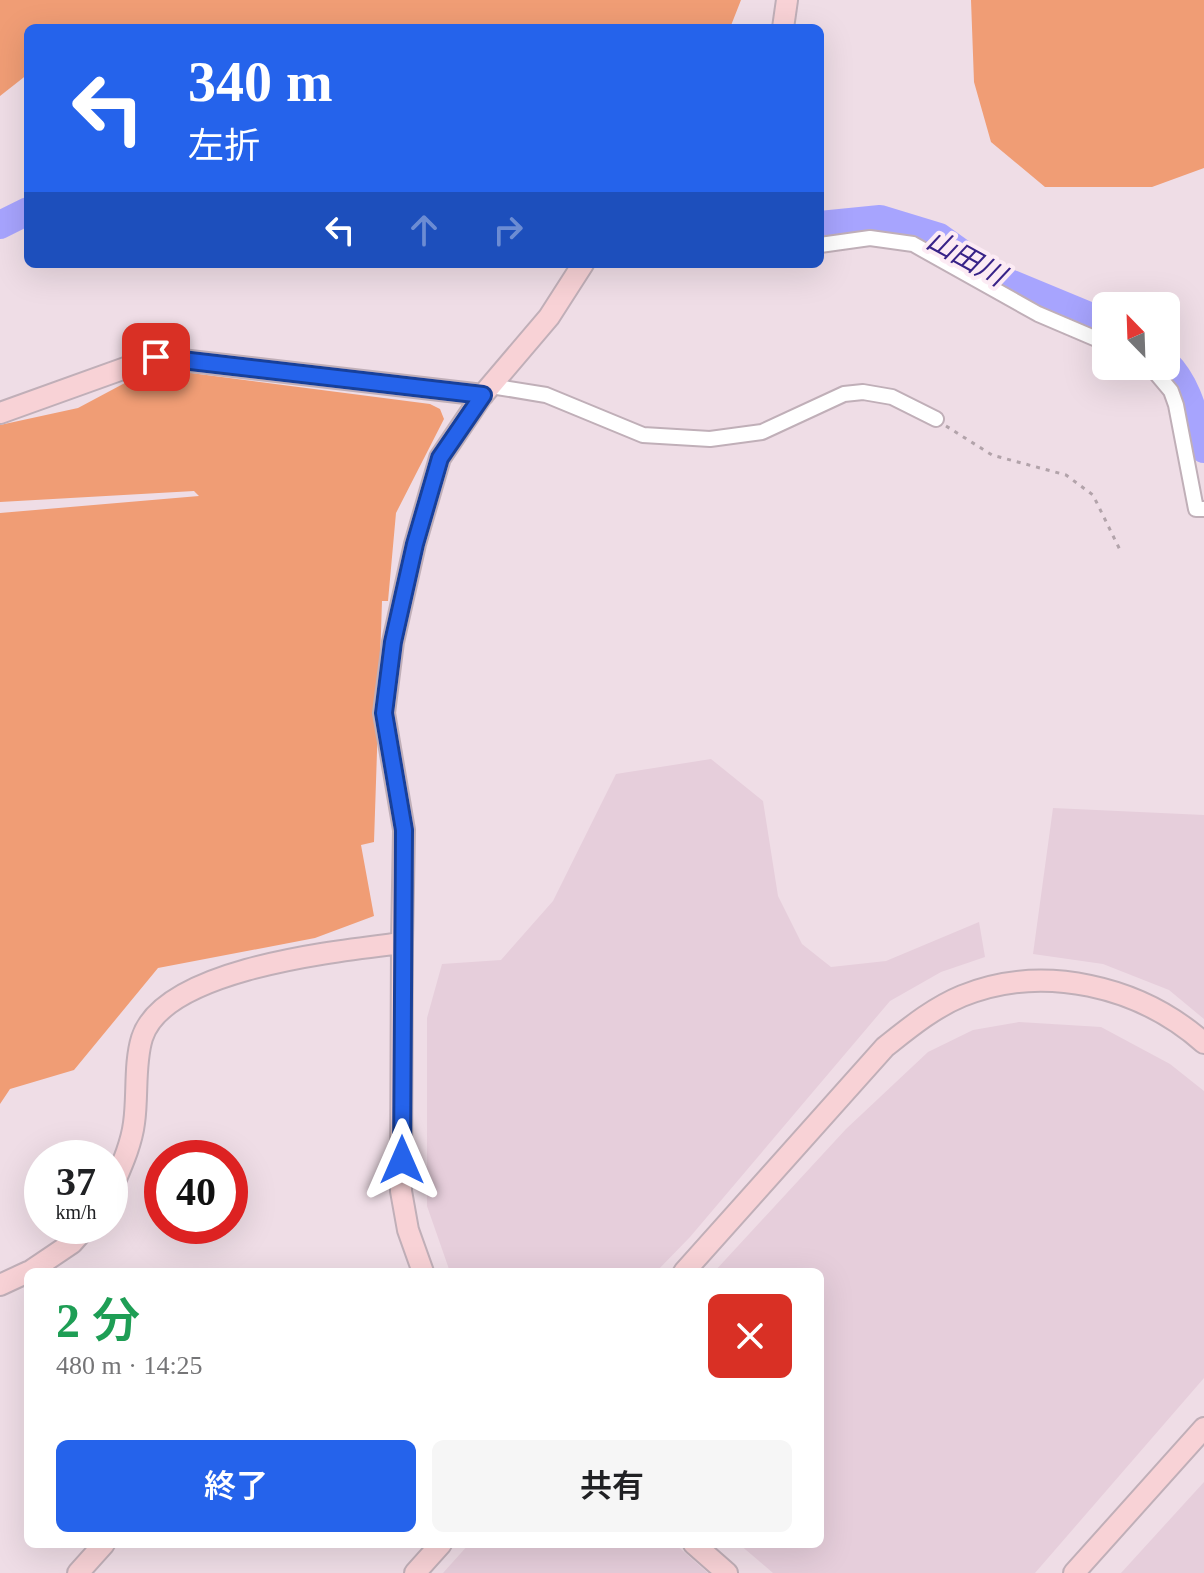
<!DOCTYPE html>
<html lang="ja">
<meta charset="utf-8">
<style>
:root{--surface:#fff;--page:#f6f6f6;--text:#202124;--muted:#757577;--accent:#2563eb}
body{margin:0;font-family:"Times New Roman","Noto Sans JP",serif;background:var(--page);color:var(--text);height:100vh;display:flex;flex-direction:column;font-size:30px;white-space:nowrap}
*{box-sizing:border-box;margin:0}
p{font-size:26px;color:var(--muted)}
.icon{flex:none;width:44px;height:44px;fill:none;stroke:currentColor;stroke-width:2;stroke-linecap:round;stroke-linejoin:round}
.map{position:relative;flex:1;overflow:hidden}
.panel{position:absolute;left:24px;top:1268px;width:800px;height:280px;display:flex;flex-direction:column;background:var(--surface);border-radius:12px;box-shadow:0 8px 32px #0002}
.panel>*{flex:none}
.top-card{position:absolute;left:24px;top:24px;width:800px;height:244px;border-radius:12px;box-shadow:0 8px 32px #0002;background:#2563eb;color:#fff;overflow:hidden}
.needle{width:52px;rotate:337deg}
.buttons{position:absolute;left:1092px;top:292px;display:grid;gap:16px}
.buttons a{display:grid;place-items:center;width:88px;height:88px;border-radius:12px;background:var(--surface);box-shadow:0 8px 32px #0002;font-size:40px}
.speed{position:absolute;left:24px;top:1140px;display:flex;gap:16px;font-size:40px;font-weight:700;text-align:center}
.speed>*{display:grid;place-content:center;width:104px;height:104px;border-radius:50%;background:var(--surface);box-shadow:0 8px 32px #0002;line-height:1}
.speed small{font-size:20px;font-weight:400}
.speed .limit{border:12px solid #d22;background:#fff;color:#111}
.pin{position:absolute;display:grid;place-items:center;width:68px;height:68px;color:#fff;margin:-34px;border-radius:16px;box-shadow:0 4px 12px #0006}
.me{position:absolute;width:88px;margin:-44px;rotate:0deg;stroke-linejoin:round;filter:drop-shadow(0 0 6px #0008)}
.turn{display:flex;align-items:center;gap:28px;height:168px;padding:0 32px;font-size:36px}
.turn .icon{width:104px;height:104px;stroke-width:2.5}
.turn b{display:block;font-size:56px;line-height:68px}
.lanes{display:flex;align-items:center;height:76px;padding:0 32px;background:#0003;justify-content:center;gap:40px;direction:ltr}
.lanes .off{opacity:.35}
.round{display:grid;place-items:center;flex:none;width:84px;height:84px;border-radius:12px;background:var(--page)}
.head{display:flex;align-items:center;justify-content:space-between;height:136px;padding:0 32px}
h1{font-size:48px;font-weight:600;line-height:60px;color:#1e9e55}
.button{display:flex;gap:16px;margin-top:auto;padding:16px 32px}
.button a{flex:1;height:92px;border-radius:12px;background:var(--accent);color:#fff;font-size:32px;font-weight:600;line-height:92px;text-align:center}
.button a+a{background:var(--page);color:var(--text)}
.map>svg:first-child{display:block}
</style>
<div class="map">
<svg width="1204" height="1573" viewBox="0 0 1204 1573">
<rect width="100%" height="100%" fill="#efdde6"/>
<path fill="#e6cedb" d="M711 759 763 801 778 896 802 944 831 967 886 961 979 922 985 957 941 972 890 1001 690 1237 656 1272H450L427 1206V1018L442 964 501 960 553 901 616 774Z
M1053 808 1204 815V1019L1169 990 1103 964 1033 954Z
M1019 1022 1101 1027 1170 1064 1204 1091V1378L1035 1573H773L739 1544H820V1272H714L846 1129 928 1052 973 1030Z
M1204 1482V1573H1121Z
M469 1544H675L708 1573H443Z"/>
<path fill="#f09d75" d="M0 0H741L730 28H28V74L0 96Z
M971 0H1204V168L1152 187H1045L991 142 974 82Z
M153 368 430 404 440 409 444 419 396 513 388 601H382L374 842 361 845 374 916 315 938 158 968 74 1070 10 1089 0 1104V513L199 496 194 491 0 502V425L78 408Z"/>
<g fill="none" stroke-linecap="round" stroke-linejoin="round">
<path stroke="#a7a4fe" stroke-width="28" d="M0 225 28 211
M820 225 880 219 939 237 995 277 1106 323
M1166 363C1189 385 1195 420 1204 449"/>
<defs>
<path id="street" d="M820 245 870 238 913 244 1038 314 1106 343
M1150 366 1171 391 1176 405 1196 509H1204
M491 386 546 395 643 435 710 439 762 432 844 394 863 392 892 397 936 419"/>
<path id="secondary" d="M783 28 787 0
M0 413 156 357 483 395
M402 943 401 1191 408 1230 423 1272
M110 1193C119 1171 131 1147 134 1123 138 1096 134 1064 142 1038 164 968 339 951 402 943L404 830 384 713 393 642 415 544 440 458 481 397 549 317 583 264
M29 1272 72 1243 87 1226
M684 1272 885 1047C909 1028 933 1008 962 996 1043 963 1140 986 1204 1043
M0 1285 28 1272
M694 1544 727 1573
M78 1573 104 1544
M415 1573 441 1544
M1074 1573 1204 1428"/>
</defs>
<use href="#street" stroke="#c0afb8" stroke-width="18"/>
<use href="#secondary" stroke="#c0afb8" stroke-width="24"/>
<path stroke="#b2a3aa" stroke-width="3" stroke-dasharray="4 6" stroke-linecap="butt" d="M946 426 992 455 1066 475 1093 495 1121 552"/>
<use href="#street" stroke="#fff" stroke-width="14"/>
<use href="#secondary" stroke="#f8d2d6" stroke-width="20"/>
</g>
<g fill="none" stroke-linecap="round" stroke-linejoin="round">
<defs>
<path id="route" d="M156 357 483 395 440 458 415 544 393 642 384 713 404 830 402 1160"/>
</defs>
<use href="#route" stroke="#184099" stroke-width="20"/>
<use href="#route" stroke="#2563eb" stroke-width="14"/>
</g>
<g text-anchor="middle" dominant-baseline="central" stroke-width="8" stroke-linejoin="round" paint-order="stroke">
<g font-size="28" font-style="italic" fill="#382388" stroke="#fcebf4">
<text transform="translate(966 258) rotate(29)">山田川</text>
</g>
</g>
</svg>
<div class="buttons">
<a><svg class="needle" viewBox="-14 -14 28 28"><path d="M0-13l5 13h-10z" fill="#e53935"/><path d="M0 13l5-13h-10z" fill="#757577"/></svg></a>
</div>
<div class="speed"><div>37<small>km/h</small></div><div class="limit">40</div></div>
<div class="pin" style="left:156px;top:357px;background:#d93025"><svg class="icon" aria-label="arrive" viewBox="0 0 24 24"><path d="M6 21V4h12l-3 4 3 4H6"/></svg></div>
<svg class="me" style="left:402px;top:1160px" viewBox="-20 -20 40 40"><path d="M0-17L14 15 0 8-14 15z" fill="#2563eb" stroke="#fff" stroke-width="4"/></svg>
<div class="top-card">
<div class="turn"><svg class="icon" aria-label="left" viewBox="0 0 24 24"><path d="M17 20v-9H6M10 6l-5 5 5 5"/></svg><div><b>340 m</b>左折</div></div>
<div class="lanes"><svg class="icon" aria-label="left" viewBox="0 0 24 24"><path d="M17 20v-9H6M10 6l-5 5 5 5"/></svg><svg class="icon off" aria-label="ahead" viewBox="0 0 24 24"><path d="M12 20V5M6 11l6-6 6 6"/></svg><svg class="icon off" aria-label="right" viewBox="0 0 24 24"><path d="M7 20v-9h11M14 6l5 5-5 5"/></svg></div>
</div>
<section class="panel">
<div class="head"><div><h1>2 分</h1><p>480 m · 14:25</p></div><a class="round" style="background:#d93025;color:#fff"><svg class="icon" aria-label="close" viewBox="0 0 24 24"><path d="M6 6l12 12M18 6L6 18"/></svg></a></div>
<div class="button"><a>終了</a><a>共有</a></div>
</section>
</div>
